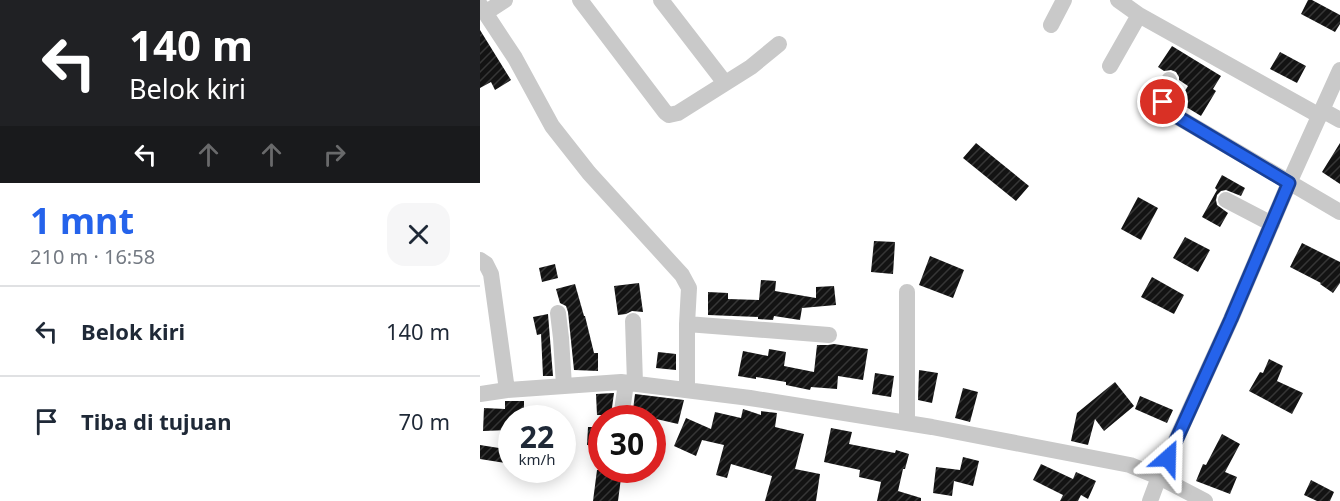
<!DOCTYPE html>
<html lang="id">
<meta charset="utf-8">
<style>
:root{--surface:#fff;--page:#f6f6f7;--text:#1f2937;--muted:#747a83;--line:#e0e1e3;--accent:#2563eb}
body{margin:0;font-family:"Noto Sans",sans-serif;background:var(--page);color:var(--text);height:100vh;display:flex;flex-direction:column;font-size:22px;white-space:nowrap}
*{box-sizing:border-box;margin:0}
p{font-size:20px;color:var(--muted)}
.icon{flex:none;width:33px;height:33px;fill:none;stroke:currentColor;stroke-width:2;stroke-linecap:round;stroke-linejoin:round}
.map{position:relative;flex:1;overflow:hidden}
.drawer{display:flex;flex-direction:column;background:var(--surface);width:480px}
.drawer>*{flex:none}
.banner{background:#202124;color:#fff;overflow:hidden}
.speed{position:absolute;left:18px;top:405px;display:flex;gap:12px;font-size:30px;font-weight:700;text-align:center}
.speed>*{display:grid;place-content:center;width:78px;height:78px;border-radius:50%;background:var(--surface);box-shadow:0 3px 15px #0003;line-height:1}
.speed small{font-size:15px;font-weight:400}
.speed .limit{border:9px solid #d22;background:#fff;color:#111}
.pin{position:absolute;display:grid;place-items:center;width:51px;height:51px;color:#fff;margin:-26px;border:3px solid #fff;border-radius:50%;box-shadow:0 2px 6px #0007}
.me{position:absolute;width:66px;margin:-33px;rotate:25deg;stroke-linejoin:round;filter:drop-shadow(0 0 4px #0008)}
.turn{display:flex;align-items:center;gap:21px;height:126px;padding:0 30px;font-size:27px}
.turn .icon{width:78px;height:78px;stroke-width:2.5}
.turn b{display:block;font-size:42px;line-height:51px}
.lanes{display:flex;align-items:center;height:57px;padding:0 30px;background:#0003;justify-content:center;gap:30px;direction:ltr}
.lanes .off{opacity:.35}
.round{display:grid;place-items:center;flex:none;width:63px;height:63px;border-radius:18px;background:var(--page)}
.summary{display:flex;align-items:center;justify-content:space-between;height:102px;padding:0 30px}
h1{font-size:36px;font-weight:700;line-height:45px;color:var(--accent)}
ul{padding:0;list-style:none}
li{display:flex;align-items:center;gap:18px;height:90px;padding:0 30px;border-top:2px solid var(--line)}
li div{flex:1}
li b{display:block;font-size:22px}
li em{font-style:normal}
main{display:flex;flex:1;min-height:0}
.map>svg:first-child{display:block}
</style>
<main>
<section class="drawer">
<div class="banner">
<div class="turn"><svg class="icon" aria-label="left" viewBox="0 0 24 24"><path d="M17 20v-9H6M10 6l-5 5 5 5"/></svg><div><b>140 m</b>Belok kiri</div></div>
<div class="lanes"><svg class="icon" aria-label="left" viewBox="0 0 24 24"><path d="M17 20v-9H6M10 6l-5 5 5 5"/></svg><svg class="icon off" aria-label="ahead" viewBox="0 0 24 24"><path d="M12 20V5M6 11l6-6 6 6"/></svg><svg class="icon off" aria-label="ahead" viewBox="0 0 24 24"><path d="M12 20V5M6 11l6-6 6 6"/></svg><svg class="icon off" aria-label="right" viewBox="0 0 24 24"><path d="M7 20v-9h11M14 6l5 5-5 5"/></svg></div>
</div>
<div class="summary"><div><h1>1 mnt</h1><p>210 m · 16:58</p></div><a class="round"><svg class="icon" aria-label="close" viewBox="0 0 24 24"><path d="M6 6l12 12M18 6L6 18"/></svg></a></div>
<ul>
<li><svg class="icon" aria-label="left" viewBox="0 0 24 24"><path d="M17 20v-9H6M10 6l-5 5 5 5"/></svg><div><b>Belok kiri</b></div><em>140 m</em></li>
<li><svg class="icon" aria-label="arrive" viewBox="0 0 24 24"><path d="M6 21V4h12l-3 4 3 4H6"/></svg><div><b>Tiba di tujuan</b></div><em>70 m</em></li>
</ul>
</section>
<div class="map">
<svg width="860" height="501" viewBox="0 0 860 501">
<defs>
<pattern id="building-hatch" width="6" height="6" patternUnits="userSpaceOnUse" patternTransform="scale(1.5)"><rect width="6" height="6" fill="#131313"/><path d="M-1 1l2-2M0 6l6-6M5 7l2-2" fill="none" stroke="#363636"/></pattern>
</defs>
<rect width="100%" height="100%" fill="#fff"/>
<path fill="url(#building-hatch)" d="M828 0H832L860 15V24L855 32 821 14Z
M0 30 31 80 15 90 11 82 0 88Z
M692 46 741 76 733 89 736 91 721 116 698 102 708 86 699 80V77L696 72 691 70 684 71 678 67Z
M800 52 826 66 817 83 790 69Z
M496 143 549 186 536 201 483 158Z
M860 143V184L842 172Z
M742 175 765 188 761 196 746 190 741 191 737 195 736 200 737 205 748 213 740 227 722 217 737 190 735 188Z
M658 197 678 208 661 240 641 229Z
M705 237 730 250 718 272 693 258Z
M394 241 415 242 413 274 391 272Z
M822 243 860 262V283L853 293 840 284 841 283 810 267Z
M450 256 484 270 473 298 439 285Z
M75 264 78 278 62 282 59 268Z
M672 277 704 295 694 314 661 297Z
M281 280 296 281 295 291 336 298V287L354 286 356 305 322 308 320 320 294 316 293 320 278 319V317L228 315V292L248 293V299L279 300Z
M159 283 163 312 152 311 146 314 138 315 134 286Z
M95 284 104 316H105L114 353H118V371L94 370 88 312 86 306 80 303 76 289Z
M68 314 73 376H63L61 334 57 335 53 317Z
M354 344 388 349 383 380 358 376 357 389 331 387 330 390 306 385V382L276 377V379L258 376 263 351 288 356 289 349 306 352 304 366 334 372 337 345H348Z
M178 352 196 354V370L176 368Z
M789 359 803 366 797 381 823 393 812 414 769 391 780 372 783 373Z
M439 370 458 373 452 403 438 400Z
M395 373 414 376 411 397 392 394Z
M635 382 654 406 624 431 615 419 608 445 591 441 597 413Z
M483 388 498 392 490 422 475 418Z
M134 393 131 415H117L116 394Z
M155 394 204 400 198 424 172 418H152Z
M660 396 693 410 687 423 655 409Z
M25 401H44V418H32V430L3 431 4 408 25 409Z
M263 409 281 415V411L297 413 295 427 324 434 315 469 340 474 336 501H285L292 476 251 464 247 478 236 475 244 445 222 440 216 456 194 446 206 418 231 429 235 412 261 418Z
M108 427H122V446L107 445Z
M351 428 372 432 369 444 415 453 416 450 429 454 425 469H423L418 491 441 498V501H397L401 482 379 477 380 470 344 462Z
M742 434 760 444 745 472 757 477 750 494 716 481 723 464 726 465Z
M0 445 32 450V464L0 459Z
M483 457 499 461 493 486 474 481 472 496 453 493 456 467 480 470Z
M561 464 593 479 596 472 616 481 608 499 601 495 598 501H580L583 495 553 480Z
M117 470H142L138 501H113Z
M831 480 854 492 850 501H837L824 495Z"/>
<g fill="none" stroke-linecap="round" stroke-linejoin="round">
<path stroke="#c9c9c9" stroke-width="16" d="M100 0 185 112 189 115 198 113 271 67 299 44
M181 0 245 83
M638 0 659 15
M0 5 35 58 72 126 109 173 202 275 209 288 207 324V390
M5 13 25 0
M571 25 584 0
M630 66 659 15 840 116
M689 80C686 94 679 103 691 113L860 212
M842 110 860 120
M746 200 792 224
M0 260 6 264 11 274 27 390
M78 313 81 338 84 386
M153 321 155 383
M207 324 349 335
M0 394 27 390 141 382 270 398 452 427 650 465 679 477 670 501
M141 418 146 383
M427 423V292
M725 501 679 477 751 319 809 183 860 70"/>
</g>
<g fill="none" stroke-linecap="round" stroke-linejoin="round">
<defs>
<path id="route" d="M683 102 685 109 691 113 809 183 751 319 688 458"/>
</defs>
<use href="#route" stroke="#184099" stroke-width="15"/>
<use href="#route" stroke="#2563eb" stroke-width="10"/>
</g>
</svg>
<div class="speed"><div>22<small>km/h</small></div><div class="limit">30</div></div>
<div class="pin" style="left:683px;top:102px;background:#d93025"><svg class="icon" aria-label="arrive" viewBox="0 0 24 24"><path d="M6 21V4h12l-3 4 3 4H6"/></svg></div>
<svg class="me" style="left:688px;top:458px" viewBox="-20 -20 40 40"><path d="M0-17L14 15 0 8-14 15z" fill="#2563eb" stroke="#fff" stroke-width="4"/></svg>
</div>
</main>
